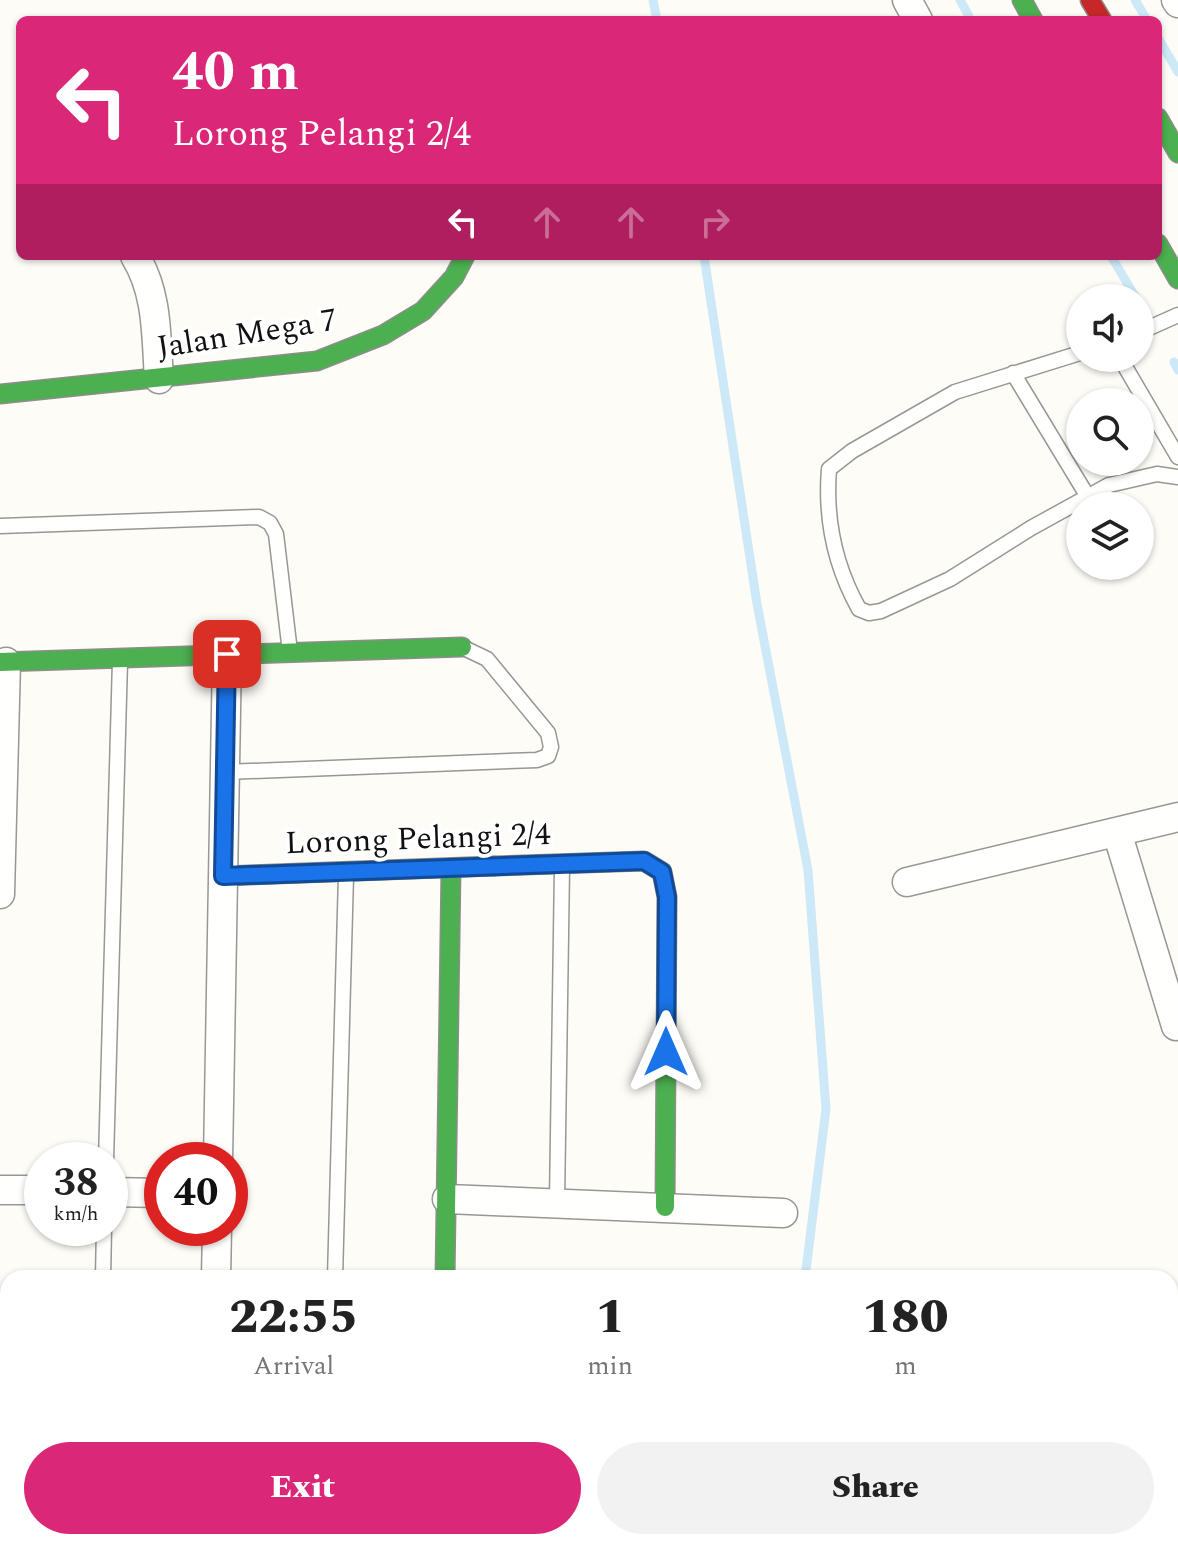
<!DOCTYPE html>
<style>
:root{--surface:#fff;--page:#f2f2f2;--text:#222;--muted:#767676;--accent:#db2777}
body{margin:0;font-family:Spectral,serif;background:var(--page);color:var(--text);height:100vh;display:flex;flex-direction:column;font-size:30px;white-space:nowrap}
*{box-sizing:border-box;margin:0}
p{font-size:26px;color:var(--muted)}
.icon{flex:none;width:44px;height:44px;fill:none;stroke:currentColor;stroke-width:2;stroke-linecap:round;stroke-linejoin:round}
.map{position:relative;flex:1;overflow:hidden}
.side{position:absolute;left:0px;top:1270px;width:1178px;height:280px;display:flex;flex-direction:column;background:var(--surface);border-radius:24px 24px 0 0;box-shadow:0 2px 6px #0004}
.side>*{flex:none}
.top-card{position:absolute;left:16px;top:16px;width:1146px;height:244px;border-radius:12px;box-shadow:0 2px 6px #0004;background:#db2777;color:#fff;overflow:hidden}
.fabs{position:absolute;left:1066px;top:284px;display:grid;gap:16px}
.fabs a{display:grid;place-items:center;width:88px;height:88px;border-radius:50%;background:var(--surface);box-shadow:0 2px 6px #0004;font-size:40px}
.speed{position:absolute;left:24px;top:1142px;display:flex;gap:16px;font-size:40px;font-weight:700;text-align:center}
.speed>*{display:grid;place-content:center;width:104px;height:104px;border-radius:50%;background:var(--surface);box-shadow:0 2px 6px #0004;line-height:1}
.speed small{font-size:20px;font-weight:400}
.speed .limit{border:12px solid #d22;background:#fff;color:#111}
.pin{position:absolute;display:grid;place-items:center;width:68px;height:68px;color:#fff;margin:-34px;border-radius:16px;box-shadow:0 4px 12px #0006}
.me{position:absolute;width:88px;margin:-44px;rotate:0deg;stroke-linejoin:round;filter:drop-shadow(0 0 6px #0008)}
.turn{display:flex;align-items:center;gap:28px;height:168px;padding:0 24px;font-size:36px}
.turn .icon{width:104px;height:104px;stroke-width:2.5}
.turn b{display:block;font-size:56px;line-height:68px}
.lanes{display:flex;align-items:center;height:76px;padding:0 24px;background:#0003;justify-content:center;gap:40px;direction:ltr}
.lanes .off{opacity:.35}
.eta{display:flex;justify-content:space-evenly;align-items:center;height:136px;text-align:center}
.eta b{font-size:48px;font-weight:800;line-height:56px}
.button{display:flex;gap:16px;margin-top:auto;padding:16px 24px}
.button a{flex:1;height:92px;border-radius:48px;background:var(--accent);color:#fff;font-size:32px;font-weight:800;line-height:92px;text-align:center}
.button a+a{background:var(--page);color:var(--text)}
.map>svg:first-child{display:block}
</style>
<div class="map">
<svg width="1178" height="1550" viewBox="0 0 1178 1550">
<rect width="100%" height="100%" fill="#fdfcf7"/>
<path fill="#e7f3d7" d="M304 1542H704L701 1550H295Z"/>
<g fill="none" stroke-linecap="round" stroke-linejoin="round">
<path stroke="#cde8f7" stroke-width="9" d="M653 0 657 20
M960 0 971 20
M1135 0 1147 20
M1158 38 1178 72
M704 256 757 604 808 870 826 1109 805 1278
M1111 256 1136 298
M1140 304 1144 309
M1174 362 1178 370
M734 1550 737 1542"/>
<defs>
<path id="lane" d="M1140 332 1178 315
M1080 353 955 392 852 451 829 469C825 518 835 566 859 609L869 613 881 611 950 579 1031 528 1109 485 1157 474 1178 477
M1120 358 1178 457
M1013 373 1088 497
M0 526 259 517 270 523 276 534 290 652
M225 772 537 760 548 756 551 747 548 733 487 659 462 647
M106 1160 120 661
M557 1202 562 867
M103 1278 104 1228
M335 1278 346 875
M95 1550 96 1542"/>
<path id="street" d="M907 0 918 20
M1176 0 1178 3
M135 256C158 293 156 336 159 379
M1117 832 1176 1026
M907 882 1178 817
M0 894 6 662
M218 1160 227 654
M0 1190H42
M110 1192 162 1193
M447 1199 783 1213
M216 1278 217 1228
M211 1550V1542"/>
<path id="fast" d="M1022 0 1033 20
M1158 118 1178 153
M1158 244 1178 279
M0 394 317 361 383 335 423 311 454 277 465 256
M0 662 462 647
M494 866 644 861 662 872 667 897 665 1207
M445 1278 451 868"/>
<path id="slow" d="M223 876 494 866"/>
<path id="jam" d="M1090 0 1102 20"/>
</defs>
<use href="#lane" stroke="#979795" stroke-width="17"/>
<use href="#street" stroke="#979795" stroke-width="31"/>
<use href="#fast" stroke="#8e8d8b" stroke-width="21"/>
<use href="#slow" stroke="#8e8d8b" stroke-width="21"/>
<use href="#jam" stroke="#8e8d8b" stroke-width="21"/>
<use href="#lane" stroke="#fffffe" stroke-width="14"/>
<use href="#street" stroke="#fffffe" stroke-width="28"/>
<use href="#fast" stroke="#4caf50" stroke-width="18"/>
<use href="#slow" stroke="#ffc107" stroke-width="18"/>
<use href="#jam" stroke="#c62828" stroke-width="18"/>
</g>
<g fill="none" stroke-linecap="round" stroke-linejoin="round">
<defs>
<path id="route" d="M227 654 223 876 644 861 662 872 667 897 666 1052"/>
</defs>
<use href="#route" stroke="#114b97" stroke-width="20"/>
<use href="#route" stroke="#1a73e8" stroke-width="14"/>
</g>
<g text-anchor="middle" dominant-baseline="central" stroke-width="8" stroke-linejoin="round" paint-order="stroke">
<g font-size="32" fill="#111" stroke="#fff">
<text transform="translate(247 334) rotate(-9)">Jalan Mega 7</text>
<text transform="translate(418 839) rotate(-2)">Lorong Pelangi 2/4</text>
</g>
</g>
</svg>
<div class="fabs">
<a><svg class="icon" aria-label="sound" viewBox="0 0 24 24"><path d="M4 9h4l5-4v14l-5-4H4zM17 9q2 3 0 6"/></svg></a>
<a><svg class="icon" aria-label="search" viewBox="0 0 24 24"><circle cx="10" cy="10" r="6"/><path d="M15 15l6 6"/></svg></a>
<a><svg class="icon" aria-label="layers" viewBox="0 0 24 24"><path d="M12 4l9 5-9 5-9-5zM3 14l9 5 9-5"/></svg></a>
</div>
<div class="speed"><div>38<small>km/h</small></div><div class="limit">40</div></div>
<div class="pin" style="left:227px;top:654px;background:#d93025"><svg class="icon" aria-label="arrive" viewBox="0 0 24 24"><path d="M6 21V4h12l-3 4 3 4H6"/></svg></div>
<svg class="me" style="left:666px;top:1052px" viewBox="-20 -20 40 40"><path d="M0-17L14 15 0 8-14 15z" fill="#1a73e8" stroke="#fff" stroke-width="4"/></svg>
<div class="top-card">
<div class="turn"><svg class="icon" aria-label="left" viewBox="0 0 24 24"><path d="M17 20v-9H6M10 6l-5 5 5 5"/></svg><div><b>40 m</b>Lorong Pelangi 2/4</div></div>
<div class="lanes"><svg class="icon" aria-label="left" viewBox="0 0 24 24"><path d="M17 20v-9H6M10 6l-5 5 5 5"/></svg><svg class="icon off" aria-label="ahead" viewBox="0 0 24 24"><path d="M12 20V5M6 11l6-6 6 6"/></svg><svg class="icon off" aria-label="ahead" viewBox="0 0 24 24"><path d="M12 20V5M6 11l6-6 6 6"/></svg><svg class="icon off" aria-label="right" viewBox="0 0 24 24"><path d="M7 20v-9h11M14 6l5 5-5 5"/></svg></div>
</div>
<section class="side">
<div class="eta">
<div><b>22:55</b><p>Arrival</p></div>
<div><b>1</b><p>min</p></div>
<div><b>180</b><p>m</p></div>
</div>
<div class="button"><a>Exit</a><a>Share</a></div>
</section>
</div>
